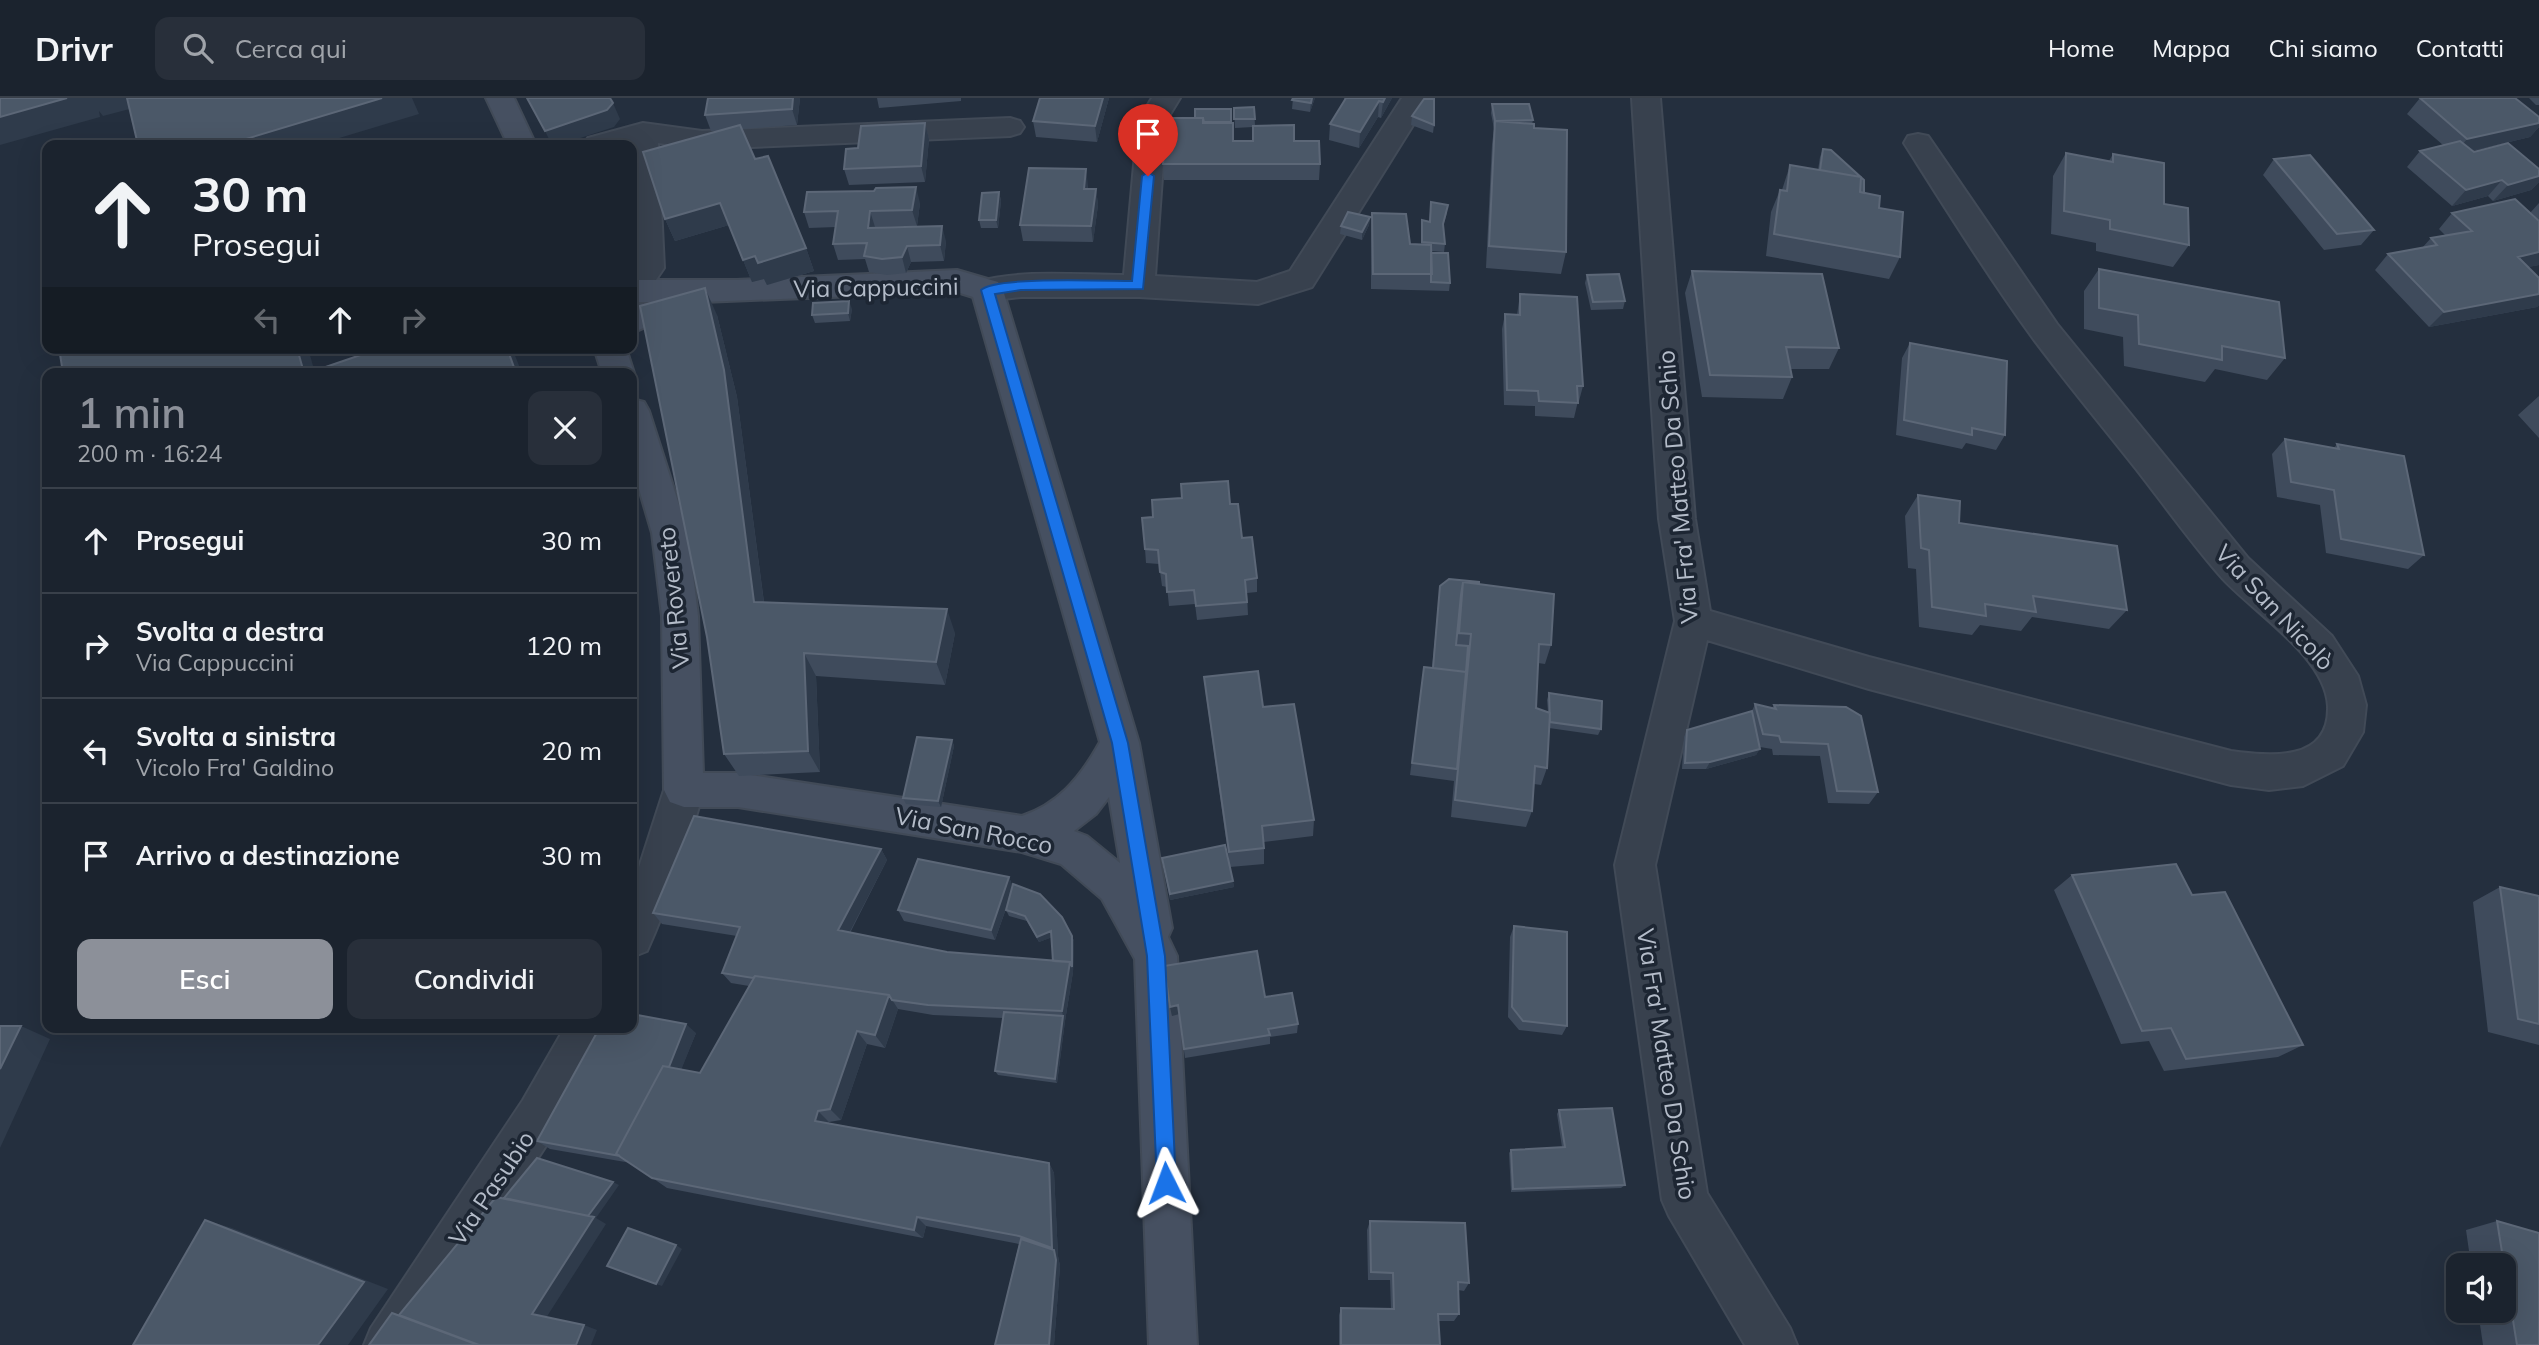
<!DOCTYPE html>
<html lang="it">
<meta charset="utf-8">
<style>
:root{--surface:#1b232e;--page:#282f3a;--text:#f1f3f6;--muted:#a0a4aa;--line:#39404a;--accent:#8c9099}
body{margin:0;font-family:Mulish,sans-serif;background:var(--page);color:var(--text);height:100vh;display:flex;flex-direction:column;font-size:26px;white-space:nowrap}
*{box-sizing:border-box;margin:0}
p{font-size:23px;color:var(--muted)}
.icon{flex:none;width:38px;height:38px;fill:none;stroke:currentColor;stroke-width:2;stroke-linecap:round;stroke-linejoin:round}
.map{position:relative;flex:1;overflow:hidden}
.panel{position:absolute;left:42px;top:270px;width:595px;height:665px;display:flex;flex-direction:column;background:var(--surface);border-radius:14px;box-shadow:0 7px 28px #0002,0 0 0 2px var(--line)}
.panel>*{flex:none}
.top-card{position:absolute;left:42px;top:42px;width:595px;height:214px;border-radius:14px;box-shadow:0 7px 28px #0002,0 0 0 2px var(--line);background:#1b232e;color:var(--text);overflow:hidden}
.buttons{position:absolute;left:2446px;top:1155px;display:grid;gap:14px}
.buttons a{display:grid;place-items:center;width:70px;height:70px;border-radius:14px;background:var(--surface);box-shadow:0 7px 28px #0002,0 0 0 2px var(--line);font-size:35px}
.pin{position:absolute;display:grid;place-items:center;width:60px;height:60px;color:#fff;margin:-72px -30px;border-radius:50% 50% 50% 0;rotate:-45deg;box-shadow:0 0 7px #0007}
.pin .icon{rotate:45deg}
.me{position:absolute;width:77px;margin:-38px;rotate:357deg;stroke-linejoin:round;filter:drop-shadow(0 0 5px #0008)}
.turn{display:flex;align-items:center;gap:24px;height:147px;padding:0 35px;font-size:32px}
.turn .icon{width:91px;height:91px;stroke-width:2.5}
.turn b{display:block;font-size:49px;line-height:60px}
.lanes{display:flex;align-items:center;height:66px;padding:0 35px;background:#0003;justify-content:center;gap:35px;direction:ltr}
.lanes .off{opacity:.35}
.round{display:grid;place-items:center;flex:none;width:74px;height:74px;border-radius:14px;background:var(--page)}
.overview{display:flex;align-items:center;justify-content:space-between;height:119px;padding:0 35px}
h1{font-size:42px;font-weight:600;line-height:52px;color:var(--accent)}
.primary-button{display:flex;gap:14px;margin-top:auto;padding:14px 35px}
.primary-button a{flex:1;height:80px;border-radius:14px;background:var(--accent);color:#fff;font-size:28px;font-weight:600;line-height:80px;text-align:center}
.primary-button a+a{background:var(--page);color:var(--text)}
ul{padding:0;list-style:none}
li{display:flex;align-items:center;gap:21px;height:105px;padding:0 35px;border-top:2px solid var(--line)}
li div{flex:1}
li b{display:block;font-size:26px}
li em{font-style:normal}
header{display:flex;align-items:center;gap:42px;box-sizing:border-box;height:98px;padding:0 35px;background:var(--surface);border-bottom:2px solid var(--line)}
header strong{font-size:33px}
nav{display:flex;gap:38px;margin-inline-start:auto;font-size:24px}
.search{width:490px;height:63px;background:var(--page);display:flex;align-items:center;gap:18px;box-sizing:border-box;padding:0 24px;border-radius:14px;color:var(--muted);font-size:26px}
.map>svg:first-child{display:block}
</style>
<header>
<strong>Drivr</strong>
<div class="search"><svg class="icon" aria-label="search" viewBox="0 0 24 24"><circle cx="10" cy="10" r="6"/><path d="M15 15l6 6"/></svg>Cerca qui</div>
<nav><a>Home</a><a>Mappa</a><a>Chi siamo</a><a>Contatti</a></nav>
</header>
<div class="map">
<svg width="2539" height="1247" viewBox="0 0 2539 1247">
<rect width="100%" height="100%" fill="#242f3e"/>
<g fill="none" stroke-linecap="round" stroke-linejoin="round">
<defs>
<path id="street" d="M1152 0H1180L1166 23 1155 178 1257 184 1290 173 1402 0H1430L1312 189 1258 206 1139 199H1021L987 203 976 200 971 192 976 184C1023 171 1076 177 1124 177L1138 23Z
M1632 0H1660L1695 421 1710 513 1869 559 2231 653C2269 658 2330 665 2328 608 2326 559 2253 514 2222 480 2192 446 2165 408 2137 372 2103 329 2068 287 2035 243 1989 180 1946 111 1904 45L1908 38 1918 36 1928 38 2057 226 2248 460 2332 538 2358 578 2366 607 2363 634 2343 668 2303 688 2269 692 2231 687 1869 591 1707 542 1655 767 1707 1095 1790 1230 1797 1247H1745L1669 1118 1662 1102 1615 767 1675 523 1659 421Z
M1010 20 1020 23 1024 29 1020 35 1010 38 702 51 658 45 664 170 643 201 632 204V47H583L588 40 643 25 702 33Z
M684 675 698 680 704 692C687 749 671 799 647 853L632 859V791L664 692 670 680Z
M565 929H611L555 1034 416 1247H364L371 1230 523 1002Z"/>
<path id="secondary" d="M486 0H514L536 47H508Z
M957 172 998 184 1003 192 1139 645 1172 830 1168 839 1177 858 1197 1247H1149L1135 861 1102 801 1061 766 1022 754 738 709H684L670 704 664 692 662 518 652 435 632 367V301L644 304 649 313 688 435 698 518 703 675H738L1022 718C1057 706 1078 682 1096 651L1100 644 973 199 957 194 702 204 698 214 650 227 632 235V209L651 204H632V182H736ZM1109 699 1120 765 1087 738 1074 733 1096 716Z
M594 250H626L634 275 632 280V275H602Z"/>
</defs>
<use href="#street" stroke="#414a57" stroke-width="4"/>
<use href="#secondary" stroke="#414a57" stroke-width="4"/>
<use href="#street" fill="#38414e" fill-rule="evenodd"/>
<use href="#secondary" fill="#465061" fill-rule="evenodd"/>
</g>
<path fill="#3f4b5c" d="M708 0H800L797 27 742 31 755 61 806 150 814 173 767 187 764 181 752 184 729 127 675 143 665 121 719 33H711L705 17Z
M877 0H961V3L879 10Z
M1040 0H1109L1097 44 1036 39 1033 23Z
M1293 0H1315L1310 14 1292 11Z
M1344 0H1392L1381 20 1378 19 1359 50 1329 42 1330 26 1344 4Z
M2420 0 2539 19V29L2530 39 2472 53 2474 54 2539 71V84L2531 92 2493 103 2488 98 2452 108 2407 69 2420 53 2443 47 2407 16Z
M2529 0H2539V7H2536Z
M1492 6 1533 22 1532 26 1566 154 1561 176 1486 170 1492 46 1494 31 1491 15Z
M1254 9 1255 28 1294 43 1320 66 1319 82H1164L1163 66 1195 20 1231 11V25L1233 43H1253V29L1235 30 1234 10Z
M1412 18 1434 27 1433 35 1411 27Z
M925 25 929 41 925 84 849 87 844 71 858 50Z
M1823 51 1864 95 1879 110 1900 159 1889 181 1766 158 1771 114 1780 92H1782L1790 67 1818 72 1820 59Z
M2066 55 2109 63 2113 56 2164 106 2189 147 2173 169 2096 153V145L2051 136 2053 78Z
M2274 61 2374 132 2361 147 2324 152 2263 77Z
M1088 87V91H1096L1098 107 1093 144 1023 143 1020 127Z
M999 94 1001 103 998 130H981L979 122Z
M1431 104 1447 115 1443 128 1445 146 1444 154 1431 153V155L1450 185 1449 193 1371 191V131L1372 115 1410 146 1421 147 1422 122 1429 123Z
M920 105 917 128 875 129 946 143 944 163 911 164 906 175 887 177 869 174 865 161 838 162 833 146 836 129 809 130 804 114Z
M2539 105V167L2528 169 2539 180V207L2537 209 2429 229 2375 172 2388 156 2422 150 2431 140 2446 138 2439 131 2452 115H2530Z
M1370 119 1369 127 1362 142 1340 136 1341 128Z
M2099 171 2285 260 2267 282 2215 271 2205 284 2124 268 2123 239 2084 231V193Z
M1692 173 1839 250 1829 271H1790L1792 279 1783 301 1702 299 1685 195Z
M1587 177 1625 203 1623 211 1591 212 1585 185Z
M1520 196 1583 288 1579 303H1578L1574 320 1535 318V308L1504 307 1502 231 1505 216 1517 217Z
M852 211 850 223 815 225 812 217Z
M717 217 737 299 764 504 955 535 945 587 816 578 820 674 739 678 724 656Z
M1910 245 2005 337 1996 352 1966 345 1962 351 1896 337 1902 260Z
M2539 298V340L2518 317Z
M2285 341 2334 350 2337 346 2424 457 2408 471 2326 455 2320 407 2277 399 2272 356Z
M1918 397 1959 425 2127 512 2109 531 2032 519 2021 533 1980 527 1972 537 1919 529 1916 471 1908 470 1905 418Z
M1230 406 1257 480V494L1247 495 1248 517 1197 522 1195 506 1169 508 1167 489 1162 488 1159 466 1146 465 1145 451 1153 419Z
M1479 486 1551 547 1545 566 1538 565 1536 610 1548 614 1547 602 1549 595 1601 631 1598 637 1549 630 1547 670 1541 687 1534 686 1532 713 1526 729 1451 719 1454 683 1410 677 1424 569 1432 570 1440 488Z
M1204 579 1263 609 1314 722 1313 738 1264 744V766L1230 769 1234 789 1170 802 1162 760 1229 762 1206 598Z
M1755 606 1772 610 1774 607 1846 609 1878 694 1869 706 1828 705 1820 658 1773 657 1772 651 1760 649 1756 657 1706 671H1682L1684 639 1687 632 1752 613Z
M952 642 954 648 941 709 906 706 903 700Z
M881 751 887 762 850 835 947 854 1053 863 1052 839 1039 844 1027 823 1009 818 1006 812 1008 805 995 842 904 823 898 812 1009 779 1012 787 1072 838 1074 843 1073 874 1065 923 1057 985 998 977 995 973 1003 920 933 917 898 911 885 950 867 946 841 1022 829 1024V1025L1049 1065 1054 1075 1058 1158 1060 1168 1054 1247H995L1019 1146 926 1128 923 1140 667 1090 631 1065 550 1051 537 1043 696 935 681 971 700 975 749 888 731 885 722 875 737 838 662 826 653 815Z
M2072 777 2192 797 2303 947 2278 959 2164 973 2149 943 2121 946 2054 792Z
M2500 789 2539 798V947L2488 934 2473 804Z
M1514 828 1567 928 1562 937 1519 932 1508 919 1510 839Z
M1164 868 1265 899 1298 926 1297 935 1270 939V946L1185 960 1179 916 1172 918Z
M1559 1012 1625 1087 1621 1090 1511 1094 1509 1055 1511 1052 1562 1049 1557 1016Z
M1370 1123 1469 1185 1464 1193 1458 1192 1459 1216 1454 1223H1438L1440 1247H1339V1217L1341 1210 1391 1211 1390 1182H1368L1367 1132Z
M2497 1123 2539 1247H2483L2478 1213H2504V1167H2471L2466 1132Z"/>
<path fill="#2f3b4b" d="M67 0H139L141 8 103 18 99 13 100 19 0 47V19Z
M382 0H412L419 16 316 47H226Z
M793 0H800L797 27 792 11Z
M1103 0H1109L1097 44 1095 28Z
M1312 0H1315L1310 14 1311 5Z
M1385 0H1392L1381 20 1383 4Z
M1379 3 1378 19 1359 50 1360 34Z
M613 5 620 21 614 29 559 47H552L545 33Z
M925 25 929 41 925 84 921 68Z
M2539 25V29L2530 39 2454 57 2467 41Z
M1086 71 1088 87 1086 106 1084 91Z
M2539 78V84L2531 92 2493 103 2508 87Z
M2502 82 2488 98 2452 108 2466 92Z
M916 89 920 105 917 128 912 112Z
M1096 91 1098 107 1093 144 1091 128Z
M999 94 1001 103 998 130 996 122Z
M720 105 729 127 675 143 665 121Z
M870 113 875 129 873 145 868 130Z
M1370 119 1369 127 1362 142V134Z
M942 128 946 143 944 163 940 147Z
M907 148 911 164 906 175 902 159Z
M806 150 814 173 767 187 764 181 752 184 743 162 755 158Z
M2539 154V167L2503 174 2518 159Z
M705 190 717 217 737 299 767 528 754 504Z
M2539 196V207L2537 209 2429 229 2444 214Z
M849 203 852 211 850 223 848 215Z
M297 250H308L315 275H304Z
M507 250H512L522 275H516Z
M947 511 955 535 945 587 936 564Z
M804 555 816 578 820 674 808 653Z
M952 642 954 648 941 709 938 703Z
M1760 651 1756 657 1706 671 1710 664Z
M881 751 887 762 845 843 838 832Z
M1009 779 1013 790 995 842 991 832Z
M1233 783 1234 789 1170 802V796Z
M1051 833 1053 839 1039 844 1037 839Z
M1072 838 1074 843 1073 874 1065 923 1057 985 1055 981 1063 918 1062 913Z
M889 897 898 911 885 950 875 937Z
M1178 907 1179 916 1172 918 1170 909Z
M686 926 696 935 678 980 621 1059Z
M21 928 50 941 0 1050V971Z
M857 933 867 946 841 1022 830 1011Z
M818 1013 829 1024 826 1034 815 1023Z
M1049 1065 1054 1075 1058 1158 1060 1168 1054 1247H1049L1054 1152 1052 1150Z
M613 1084 619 1087 596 1120 606 1126 546 1220 532 1216 588 1119Z
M917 1119 926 1128 923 1140 914 1132Z
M205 1122 232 1130 388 1191 348 1247H318Z
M676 1147 682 1151 662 1188 656 1186Z
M584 1227 597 1232 591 1247H576Z"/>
<path fill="#4b5868" stroke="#5c6777" stroke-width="2" d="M0 0H67L0 19Z
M127 0H382L226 47H138Z
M527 0H610L613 5 607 12 545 33Z
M708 0H793L792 11 705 17Z
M1040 0H1103L1095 28 1033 23Z
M1293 0H1312L1311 5 1292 2Z
M1346 0H1385L1383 4 1379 3 1360 34 1330 26Z
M2420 0H2515L2539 19V25L2467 41Z
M1424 1H1434V27L1412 18Z
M1492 6H1529L1533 22 1495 23Z
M1254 9 1255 21H1234V10Z
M1195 11H1231V24H1204L1203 20H1195Z
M1167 20H1203V25H1233V43H1253V28L1294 27V43H1319L1320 66H1163Z
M1495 23 1534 26V30L1567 32 1566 154 1489 148Z
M925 25 921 68 844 71 846 51 858 50 861 28Z
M740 27 755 61 768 58 806 150 758 165 755 158 743 162 720 105 665 121 643 54Z
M2460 43 2474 54 2508 45 2539 71V78L2508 87 2502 82 2466 92 2420 53Z
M1823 51 1831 52 1864 82V95L1860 94 1861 79 1820 72Z
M2066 55 2113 64V56L2164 65V106L2188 110 2189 147 2110 131V122L2064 113Z
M2310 57 2374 132 2337 136 2274 61Z
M1790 67 1861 79 1860 94 1880 98 1879 110 1903 114 1900 159 1774 136 1780 92 1787 93Z
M1029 70 1086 71 1084 91H1096L1091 128 1020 127Z
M916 89 912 112 870 113 868 130 942 128 940 147 907 148 902 159 882 161 864 158 867 145 833 146 838 113 804 114 807 94 874 93 876 90Z
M999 94 996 122H979L982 95Z
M2515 101 2539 123V154L2518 159 2539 180V196L2444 214 2388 156 2437 147 2431 140 2472 133 2452 115Z
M1431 104 1448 107 1443 126 1445 146 1422 144V122L1430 124Z
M1348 114 1370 119 1362 134 1341 128Z
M1372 115 1406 116 1410 146 1431 147 1432 176H1373Z
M1431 155H1448L1450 185 1431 184Z
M2099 171 2279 204 2285 260 2222 248V262L2139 246 2138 217 2099 210Z
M1692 173 1822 176 1839 250 1786 249 1792 279 1710 277Z
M1619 176 1625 203 1593 204 1587 177Z
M705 190 724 272 754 504 947 511 936 564 804 555 808 653 724 656 707 539 640 208Z
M1520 196 1577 199 1583 288H1577L1578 305 1539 303 1538 293 1507 292 1505 216 1520 217Z
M849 203 848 215 812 217 813 205Z
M1910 245 2007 263 2005 337 1972 330V337L1904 322Z
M59 250H297L304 275H63Z
M381 250H507L516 275H308Z
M2285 341 2339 351 2337 346 2404 358 2424 457 2341 441 2334 392 2291 384Z
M1228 383 1230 406H1238L1242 440 1252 439 1257 480 1245 482 1247 504 1196 508 1194 492 1167 494 1166 476 1160 474 1158 452 1145 451 1142 420 1153 419 1152 402 1182 400 1181 386Z
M1918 397 1960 403 1959 425 2117 448 2127 512 2033 498 2036 514 1985 506 1986 518 1932 509 1929 452 1921 450Z
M1449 481 1479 484V486L1463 484 1461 497 1456 547 1468 548 1466 574 1433 570 1440 488Z
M1463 484 1554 496 1551 547 1539 546 1536 610 1550 615 1547 670 1535 668 1532 713 1455 702 1471 536 1459 535Z
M1424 569 1466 574 1457 671 1412 665Z
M1258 573 1263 609 1294 606 1314 722 1262 728 1264 750 1229 754 1204 579Z
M1549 595 1602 603 1601 631 1550 624Z
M1755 606 1776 611 1774 607 1846 609 1861 618 1878 694 1837 693 1828 646 1781 644 1779 638 1763 636Z
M1752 613 1760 651 1710 664 1685 665 1687 632Z
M917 639 952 642 938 703 903 700Z
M694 718 881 751 838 832 947 854 1070 864 1062 913 928 907 892 902 889 897 755 878 753 880 722 875 740 829 653 815Z
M1225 747 1233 783 1170 796 1162 760Z
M918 761 1009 779 991 832 898 812Z
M2176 766 2192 797 2225 794 2303 947 2186 961 2171 930 2142 933 2072 777Z
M1013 786 1040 796 1062 819 1072 838V869L1070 864 1053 863 1051 833 1037 839 1025 818 1006 812Z
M2500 789 2539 798V926L2518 921Z
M1514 828 1567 834V928L1523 923 1512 909Z
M1257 853 1265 899 1292 895 1298 926 1268 931 1270 937 1184 951 1178 907 1170 909 1164 868Z
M755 878 889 897 875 937 857 933 830 1011 818 1013 815 1023 1049 1065 1052 1150 1019 1138 917 1119 914 1132 652 1080 616 1056 663 968 700 975Z
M1004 914 1063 918 1055 981 995 973Z
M632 916 686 926 669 969 663 968 616 1056 620 1058 537 1043 600 929H632Z
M0 928H21L0 971Z
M1612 1010 1625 1087 1513 1091 1511 1052 1565 1049 1559 1012Z
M537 1060 613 1084 588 1118 504 1100Z
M496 1099 594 1119 532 1216 584 1227 576 1247H479L399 1217Z
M205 1122 364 1184 318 1247H133Z
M1370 1123 1465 1125 1469 1185 1458 1184 1459 1216H1438L1440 1247H1341V1210L1394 1211 1393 1175 1371 1174Z
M2497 1123 2539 1135V1247H2517Z
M628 1130 676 1147 656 1186 607 1168Z
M1021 1141 1054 1152 1056 1162 1049 1247H995Z
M392 1215 478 1247H369Z"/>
<path fill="#1a73e8" stroke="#114b97" stroke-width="2" d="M1148 74 1154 78 1143 191 1021 192 995 196 1128 645 1165 858 1176 1085 1173 1092 1166 1095 1160 1092 1157 1085 1147 858 1112 645 981 192C995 178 1107 183 1132 183L1142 78Z"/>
<g text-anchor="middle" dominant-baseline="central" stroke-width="7" stroke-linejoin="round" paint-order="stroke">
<g font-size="24" fill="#b4bcc9" stroke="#1d2633">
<text transform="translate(876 189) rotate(-1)">Via Cappuccini</text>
<text transform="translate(1677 389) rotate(-95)">Via Fra' Matteo Da Schio</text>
<text transform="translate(673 500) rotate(-96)">Via Rovereto</text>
<text transform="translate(2275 509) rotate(47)">Via San Nicolò</text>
<text transform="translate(974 732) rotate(11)">Via San Rocco</text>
<text transform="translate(1667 966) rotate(81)">Via Fra' Matteo Da Schio</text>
<text transform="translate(491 1090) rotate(-56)">Via Pasubio</text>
</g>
</g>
</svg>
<div class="buttons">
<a><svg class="icon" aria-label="sound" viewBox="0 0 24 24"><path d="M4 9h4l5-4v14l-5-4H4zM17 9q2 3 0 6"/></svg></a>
</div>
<div class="pin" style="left:1148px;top:78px;background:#d93025"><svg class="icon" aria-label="arrive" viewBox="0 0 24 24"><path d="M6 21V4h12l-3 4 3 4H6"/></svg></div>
<svg class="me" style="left:1166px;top:1085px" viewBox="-20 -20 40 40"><path d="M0-17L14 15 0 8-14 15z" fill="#1a73e8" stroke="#fff" stroke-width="4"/></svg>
<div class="top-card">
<div class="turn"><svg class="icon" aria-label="ahead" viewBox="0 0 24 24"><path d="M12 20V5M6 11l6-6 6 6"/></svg><div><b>30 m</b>Prosegui</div></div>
<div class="lanes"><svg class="icon off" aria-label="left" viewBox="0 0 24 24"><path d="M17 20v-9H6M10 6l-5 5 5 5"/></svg><svg class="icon" aria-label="ahead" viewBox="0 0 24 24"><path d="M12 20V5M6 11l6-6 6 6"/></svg><svg class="icon off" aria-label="right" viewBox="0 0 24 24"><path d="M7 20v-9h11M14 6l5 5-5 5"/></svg></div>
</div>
<section class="panel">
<div class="overview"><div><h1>1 min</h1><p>200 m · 16:24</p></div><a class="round"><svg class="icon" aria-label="close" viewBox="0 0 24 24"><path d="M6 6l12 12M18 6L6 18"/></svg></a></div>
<ul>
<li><svg class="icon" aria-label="ahead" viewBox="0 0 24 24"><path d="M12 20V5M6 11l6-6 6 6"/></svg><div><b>Prosegui</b></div><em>30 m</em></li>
<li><svg class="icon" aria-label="right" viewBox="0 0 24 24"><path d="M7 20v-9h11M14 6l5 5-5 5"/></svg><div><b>Svolta a destra</b><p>Via Cappuccini</p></div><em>120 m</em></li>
<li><svg class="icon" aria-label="left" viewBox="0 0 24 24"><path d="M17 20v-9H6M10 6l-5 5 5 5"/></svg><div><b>Svolta a sinistra</b><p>Vicolo Fra' Galdino</p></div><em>20 m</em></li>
<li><svg class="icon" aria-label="arrive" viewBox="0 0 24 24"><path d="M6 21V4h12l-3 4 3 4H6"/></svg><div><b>Arrivo a destinazione</b></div><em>30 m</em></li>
</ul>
<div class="primary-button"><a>Esci</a><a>Condividi</a></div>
</section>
</div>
